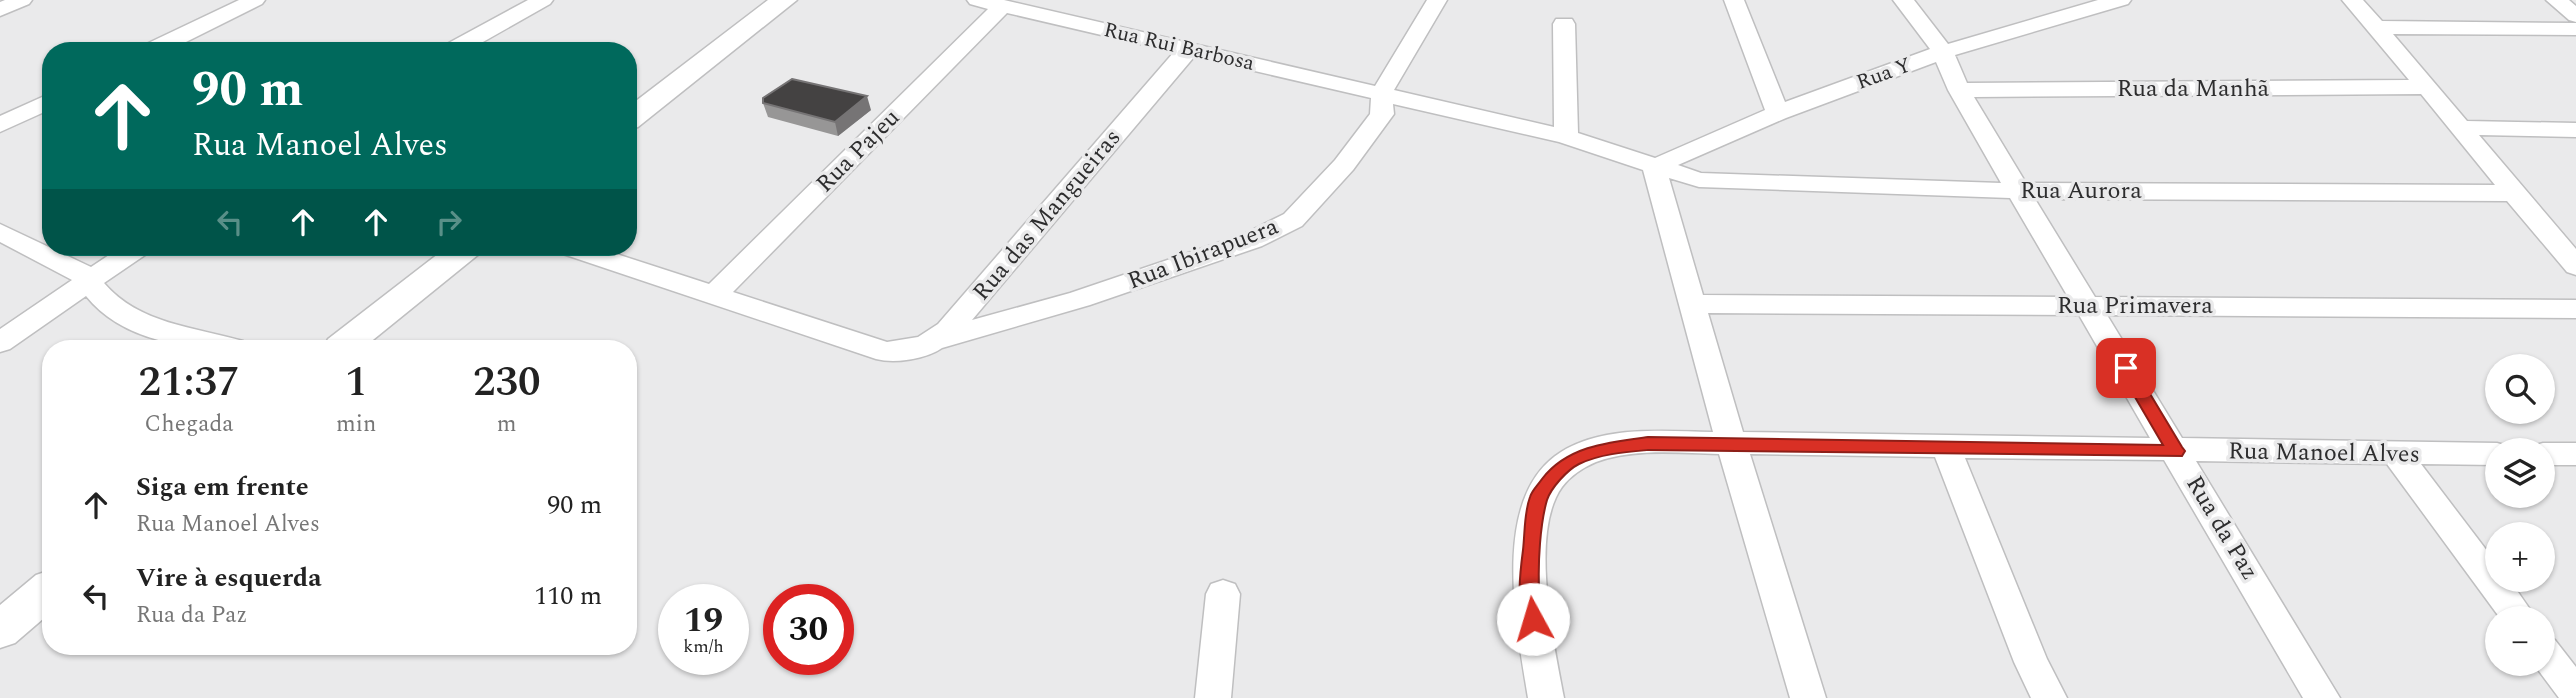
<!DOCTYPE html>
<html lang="pt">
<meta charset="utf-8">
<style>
:root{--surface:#fff;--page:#f6f6f6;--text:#222;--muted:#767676}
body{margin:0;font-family:Spectral,serif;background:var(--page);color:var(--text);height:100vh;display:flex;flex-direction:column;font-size:26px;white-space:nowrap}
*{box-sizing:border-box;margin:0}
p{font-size:23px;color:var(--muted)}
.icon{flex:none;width:38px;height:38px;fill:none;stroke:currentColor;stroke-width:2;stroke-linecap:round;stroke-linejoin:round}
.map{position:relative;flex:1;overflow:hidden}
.side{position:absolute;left:42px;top:340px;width:595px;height:315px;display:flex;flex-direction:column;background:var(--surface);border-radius:28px;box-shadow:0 2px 5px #0004}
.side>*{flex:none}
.guide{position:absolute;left:42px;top:42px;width:595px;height:214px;border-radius:28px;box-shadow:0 2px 5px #0004;background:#00695c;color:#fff;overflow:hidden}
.controls{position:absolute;left:2485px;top:354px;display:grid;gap:14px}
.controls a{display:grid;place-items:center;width:70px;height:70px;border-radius:50%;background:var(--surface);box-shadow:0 2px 5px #0004;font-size:35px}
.speed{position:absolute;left:658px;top:584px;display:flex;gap:14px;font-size:35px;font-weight:700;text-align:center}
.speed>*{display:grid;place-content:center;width:91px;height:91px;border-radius:50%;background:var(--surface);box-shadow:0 2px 5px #0004;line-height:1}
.speed small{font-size:18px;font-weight:400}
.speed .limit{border:10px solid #d22;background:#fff;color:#111}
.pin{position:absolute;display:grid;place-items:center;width:60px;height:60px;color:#fff;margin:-30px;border-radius:14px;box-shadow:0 4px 10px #0006}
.me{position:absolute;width:77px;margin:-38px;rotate:354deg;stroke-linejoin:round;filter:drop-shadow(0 0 5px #0008)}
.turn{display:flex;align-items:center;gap:24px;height:147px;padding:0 35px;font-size:32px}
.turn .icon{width:91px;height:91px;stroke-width:2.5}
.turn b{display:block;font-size:49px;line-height:60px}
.lanes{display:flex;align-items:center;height:66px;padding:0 35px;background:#0003;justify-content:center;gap:35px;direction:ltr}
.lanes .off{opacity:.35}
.eta{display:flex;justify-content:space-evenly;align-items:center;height:119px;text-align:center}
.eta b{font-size:42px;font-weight:600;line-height:49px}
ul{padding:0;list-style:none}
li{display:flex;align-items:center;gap:21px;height:91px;padding:0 35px}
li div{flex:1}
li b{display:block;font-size:26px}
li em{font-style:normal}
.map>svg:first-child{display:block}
</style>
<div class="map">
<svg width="2576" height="698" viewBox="0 0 2576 698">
<rect width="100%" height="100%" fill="#eaeaeb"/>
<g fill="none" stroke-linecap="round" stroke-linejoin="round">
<defs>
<path id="minor" d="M5 0H32L29 4 0 16V2Z
M239 0H265L262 4 168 51H139L142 46Z
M528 0H553L550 4 467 51H440L443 46Z
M967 0H1004L1375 86 1427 0H1447L1394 90 1554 127 1553 24 1556 19H1572L1575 24 1578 133 1655 158 1765 110 1724 0H1744L1785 102 1930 49 1893 0H1914L1948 44 2098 0H2131L2128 4 1955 55 1967 83 2409 80 2342 0H2363L2382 21 2576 23V35L2393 34 2467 121 2576 123V137L2479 135 2576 249V275L2567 272 2507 201 2035 199 2095 297 2576 300V318L2107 315 2182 438 2497 443 2508 446 2510 450H2497V465L2421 464 2497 564V579H2509L2536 618H2500L2387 464 2196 461 2340 698H2303L2164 460 1965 458 2047 659 2067 698H2031L2014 662 1935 457 1750 454 1826 698H1790L1719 454C1680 453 1634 448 1596 462 1584 467 1570 476 1562 487 1529 533 1554 645 1564 698H1528C1517 629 1489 497 1561 452 1604 425 1665 431 1713 432L1643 170 1559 142 1393 104 1394 114 1353 170 1302 226 1262 246 1090 305 942 348C926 359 895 364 876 359L560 253 556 247H595L709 284 988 9 970 4ZM1007 13 1174 52 938 324 918 337 887 342 733 292ZM1194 57 1371 98 1370 114 1335 160 1284 214 1244 234 1070 293 972 320ZM1936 62 1948 90 2001 183 1701 173 1678 165 1786 118ZM2421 94 2495 185 2026 183 1974 97ZM1669 178 1699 187 2010 198 2068 297 1703 295ZM1708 313 2079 315 2150 438 1743 432Z
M2546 0H2569L2576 6V22L2569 20Z
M51 93V109L0 132V116Z
M0 224 91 267 121 247H152L148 253 104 283C139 324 194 327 243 341L247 348C191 351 123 342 86 296L10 349 0 352V329L72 280 0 242Z
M2543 443H2576V465H2543V450H2530L2532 446Z
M1223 580 1235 584 1240 594 1231 698H1195L1206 594 1211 584Z
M2543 636 2555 640 2576 667V698H2559L2533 663H2543Z"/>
<path id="major" d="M768 0H797L638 127 628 130V107Z
M447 247H484L479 254 363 348H323L328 339Z
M51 570V612L15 643 0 648V605L36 575Z"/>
</defs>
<use href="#minor" stroke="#bfbfc0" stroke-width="3"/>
<use href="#major" stroke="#bfbfc0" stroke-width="3"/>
<use href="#minor" fill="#fff" fill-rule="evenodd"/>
<use href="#major" fill="#fff" fill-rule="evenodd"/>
</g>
<path fill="#979696" d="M763 103 871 110 838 136 768 117Z"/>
<path fill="#767475" d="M867 96 871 110 838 136 835 122Z"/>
<path fill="#444242" stroke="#767475" stroke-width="2" d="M792 79 867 96 835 122 763 103V98Z"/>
<path fill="#d93025" stroke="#8d1f18" stroke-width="2" d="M2126 363 2132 364 2182 447 2185 451 2182 456 1648 450C1625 452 1600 454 1579 464 1567 470 1551 488 1547 500 1540 524 1538 563 1539 587 1539 600 1545 614 1540 625L1533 627 1526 625C1516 604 1520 573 1523 550 1525 533 1524 513 1530 497 1532 490 1538 485 1542 479 1567 446 1609 442 1648 437L2163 445 2118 368Z"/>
<g text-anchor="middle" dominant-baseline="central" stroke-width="7" stroke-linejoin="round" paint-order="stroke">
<g font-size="21" fill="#2d2d2e" stroke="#eaeaeb">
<text transform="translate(1179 47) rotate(13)">Rua Rui Barbosa</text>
<text transform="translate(1884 74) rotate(-20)">Rua Y</text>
</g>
<g font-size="24" fill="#2d2d2e" stroke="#eaeaeb">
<text x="2193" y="89">Rua da Manhã</text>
<text transform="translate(858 151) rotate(-45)">Rua Pajeu</text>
<text x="2081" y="191">Rua Aurora</text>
<text transform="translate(1047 215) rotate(-50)">Rua das Mangueiras</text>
<text transform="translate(1203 254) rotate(-21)">Rua Ibirapuera</text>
<text x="2135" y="306">Rua Primavera</text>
<text transform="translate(2324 453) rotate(1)">Rua Manoel Alves</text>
<text transform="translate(2222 528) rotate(59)">Rua da Paz</text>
</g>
</g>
</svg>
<div class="controls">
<a><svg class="icon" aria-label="search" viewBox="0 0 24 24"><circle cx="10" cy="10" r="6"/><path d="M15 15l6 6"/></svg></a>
<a><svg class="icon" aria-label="layers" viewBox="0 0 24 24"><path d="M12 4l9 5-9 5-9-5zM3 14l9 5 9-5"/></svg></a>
<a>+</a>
<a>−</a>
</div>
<div class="speed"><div>19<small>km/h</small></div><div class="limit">30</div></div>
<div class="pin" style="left:2126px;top:368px;background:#d93025"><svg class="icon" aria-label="arrive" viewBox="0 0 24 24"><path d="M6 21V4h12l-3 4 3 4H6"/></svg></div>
<svg class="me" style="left:1533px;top:619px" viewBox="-20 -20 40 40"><circle r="19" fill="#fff"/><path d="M0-13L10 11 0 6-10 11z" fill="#d93025"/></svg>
<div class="guide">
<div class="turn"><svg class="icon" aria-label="ahead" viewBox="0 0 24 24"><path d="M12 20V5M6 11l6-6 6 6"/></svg><div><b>90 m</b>Rua Manoel Alves</div></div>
<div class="lanes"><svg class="icon off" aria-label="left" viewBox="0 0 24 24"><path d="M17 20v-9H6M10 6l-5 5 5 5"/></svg><svg class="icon" aria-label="ahead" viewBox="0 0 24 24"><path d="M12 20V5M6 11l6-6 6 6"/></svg><svg class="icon" aria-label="ahead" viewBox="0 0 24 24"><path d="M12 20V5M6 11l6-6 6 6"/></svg><svg class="icon off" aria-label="right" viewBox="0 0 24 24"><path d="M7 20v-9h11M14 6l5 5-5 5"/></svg></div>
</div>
<section class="side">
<div class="eta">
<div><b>21:37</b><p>Chegada</p></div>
<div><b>1</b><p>min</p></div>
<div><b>230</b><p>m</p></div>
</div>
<ul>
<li><svg class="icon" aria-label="ahead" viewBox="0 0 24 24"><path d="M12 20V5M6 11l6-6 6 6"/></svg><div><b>Siga em frente</b><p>Rua Manoel Alves</p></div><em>90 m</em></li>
<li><svg class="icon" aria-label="left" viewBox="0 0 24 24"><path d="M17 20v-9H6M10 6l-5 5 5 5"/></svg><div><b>Vire à esquerda</b><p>Rua da Paz</p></div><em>110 m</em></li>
</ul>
</section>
</div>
